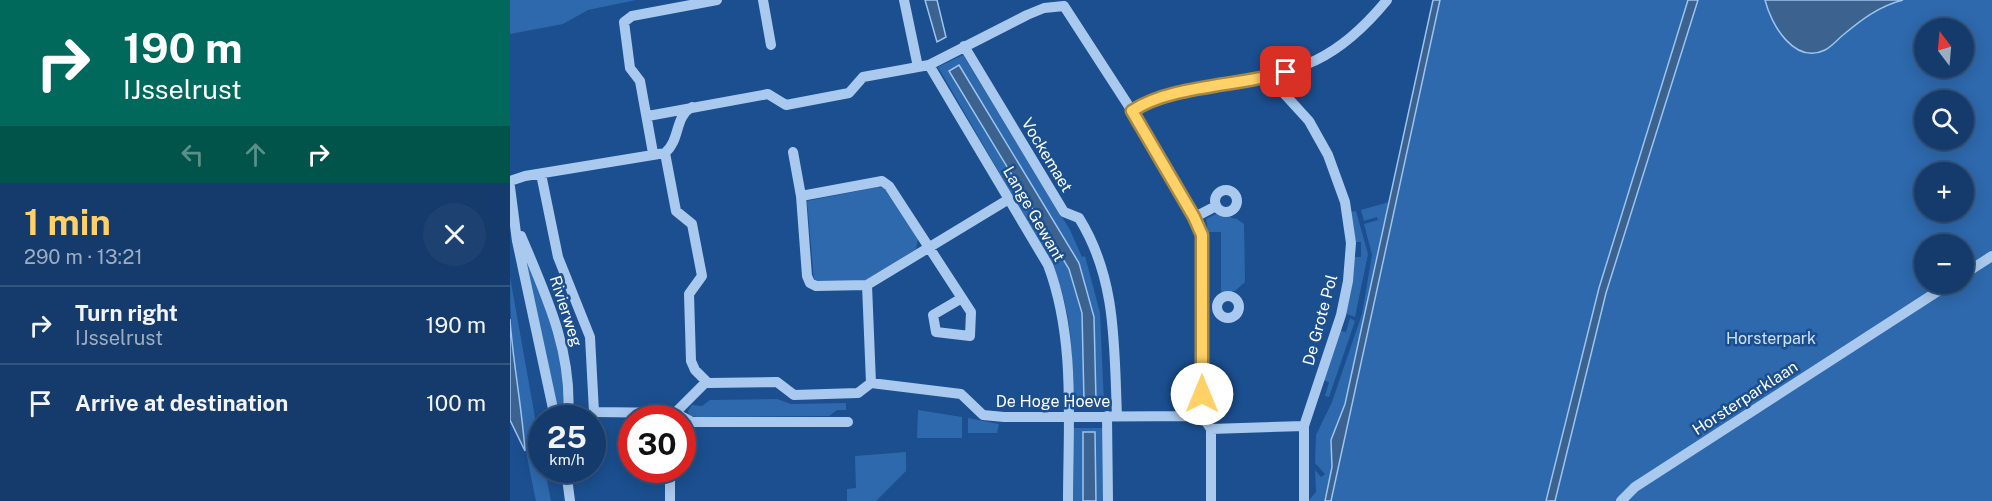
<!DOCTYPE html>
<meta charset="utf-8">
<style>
:root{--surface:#143b6b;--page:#1d4271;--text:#f1f3f6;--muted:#9dadc1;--line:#33557e;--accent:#ffd166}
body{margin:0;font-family:"Public Sans",sans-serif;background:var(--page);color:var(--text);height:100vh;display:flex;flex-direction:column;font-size:22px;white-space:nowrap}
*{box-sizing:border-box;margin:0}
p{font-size:20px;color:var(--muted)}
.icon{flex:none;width:33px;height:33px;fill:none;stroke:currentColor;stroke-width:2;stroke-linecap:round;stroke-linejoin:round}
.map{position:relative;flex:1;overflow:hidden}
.panel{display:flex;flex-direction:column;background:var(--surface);width:510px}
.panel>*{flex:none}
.top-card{background:#00695c;color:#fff;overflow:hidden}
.needle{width:39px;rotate:344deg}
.controls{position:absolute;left:1404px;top:18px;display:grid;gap:12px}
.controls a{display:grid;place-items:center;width:60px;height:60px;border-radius:50%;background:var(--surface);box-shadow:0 3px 15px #0003,0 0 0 2px var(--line);font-size:30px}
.speed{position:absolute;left:18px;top:405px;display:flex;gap:12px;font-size:30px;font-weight:700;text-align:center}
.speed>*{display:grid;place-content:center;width:78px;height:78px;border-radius:50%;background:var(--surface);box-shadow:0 3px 15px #0003,0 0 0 2px var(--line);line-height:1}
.speed small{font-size:15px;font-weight:400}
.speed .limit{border:9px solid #d22;background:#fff;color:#111}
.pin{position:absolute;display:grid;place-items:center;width:51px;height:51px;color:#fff;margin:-26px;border-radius:12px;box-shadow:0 3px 9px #0006}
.me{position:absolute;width:66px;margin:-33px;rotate:0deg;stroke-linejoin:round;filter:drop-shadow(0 0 4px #0008)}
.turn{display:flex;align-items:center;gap:21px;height:126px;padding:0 24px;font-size:27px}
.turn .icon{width:78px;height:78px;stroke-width:2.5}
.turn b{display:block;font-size:42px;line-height:51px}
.lanes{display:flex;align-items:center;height:57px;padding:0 24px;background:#0003;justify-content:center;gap:30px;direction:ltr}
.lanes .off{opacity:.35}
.round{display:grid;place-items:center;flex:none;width:63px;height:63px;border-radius:32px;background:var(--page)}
.summary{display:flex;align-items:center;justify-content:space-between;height:102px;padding:0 24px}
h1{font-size:36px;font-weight:700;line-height:45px;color:var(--accent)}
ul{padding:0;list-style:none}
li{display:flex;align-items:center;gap:18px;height:78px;padding:0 24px;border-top:2px solid var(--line)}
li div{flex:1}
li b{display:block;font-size:22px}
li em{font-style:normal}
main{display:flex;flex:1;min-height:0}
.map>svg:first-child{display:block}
</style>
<main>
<section class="panel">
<div class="top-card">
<div class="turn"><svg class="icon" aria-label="right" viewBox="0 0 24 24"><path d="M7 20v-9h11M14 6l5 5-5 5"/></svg><div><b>190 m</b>IJsselrust</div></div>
<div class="lanes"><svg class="icon off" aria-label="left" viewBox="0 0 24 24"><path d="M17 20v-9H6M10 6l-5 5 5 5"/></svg><svg class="icon off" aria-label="ahead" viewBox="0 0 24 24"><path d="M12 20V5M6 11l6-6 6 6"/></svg><svg class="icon" aria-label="right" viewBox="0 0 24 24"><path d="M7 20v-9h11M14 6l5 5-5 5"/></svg></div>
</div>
<div class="summary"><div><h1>1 min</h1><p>290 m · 13:21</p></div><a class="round"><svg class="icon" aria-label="close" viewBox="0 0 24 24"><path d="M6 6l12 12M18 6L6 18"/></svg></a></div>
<ul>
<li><svg class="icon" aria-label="right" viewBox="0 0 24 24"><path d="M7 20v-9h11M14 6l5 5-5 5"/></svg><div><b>Turn right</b><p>IJsselrust</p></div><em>190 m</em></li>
<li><svg class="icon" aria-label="arrive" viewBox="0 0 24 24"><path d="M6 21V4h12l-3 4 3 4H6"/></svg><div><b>Arrive at destination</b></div><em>100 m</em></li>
</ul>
</section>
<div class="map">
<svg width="1482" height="501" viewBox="0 0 1482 501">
<rect width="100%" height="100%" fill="#1b4f8f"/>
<path fill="#2e69ad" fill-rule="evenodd" d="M0 0H126L78 10 53 24 0 34Z
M930 0H1178L1089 288 1036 501H821Z
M1185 0H1482V501H1045L1096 293ZM1414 28H1454V68H1414ZM1414 100H1454V140H1414ZM1414 172H1454V212H1414ZM1414 244H1454V284H1414Z
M453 55 560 230 572 257 575 256 590 313 594 404 563 402C562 347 563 314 541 262L428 67ZM449 66 569 263 584 317 586 400 572 313 559 269Z
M368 187 374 188 408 239 406 249 356 281 312 283 304 280 297 201Z
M879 202 835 404 821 440 822 467 815 501H798L806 492 805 470 811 477 815 474 805 463 806 435 822 402 852 314 862 255 854 224 868 220 867 217 854 221 851 210Z
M846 211 858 254 845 317 834 313 843 257H851V242H844L841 212Z
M706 214 727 219 734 224 735 282 725 291 711 292V232H698L696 219Z
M11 240 55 363 56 418H46Z
M0 277 31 451 32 470H35L41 501H26C10 428 0 353 0 277Z
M840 318 845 321 819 397 815 396 819 382 812 380 828 330 836 332Z
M267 399 281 404 336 403V410H327L319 416 186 417 179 415 178 411 182 405 192 406 200 400Z
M408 410 452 417V438H407Z
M458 418 489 424 487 433H458Z
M562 428H593V501H586L585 432H573V501H562Z
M396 452V471L366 501H337V489L346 488 345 456Z"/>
<path fill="#3c6290" stroke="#9cc4f0" stroke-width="1.5" d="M415 0H427L436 37 427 42Z
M923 0H930L821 501H815L822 467 821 440 835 404Z
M1178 0H1188L1096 293 1045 501H1036L1089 288Z
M1255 0H1393C1369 6 1351 20 1333 35 1327 40 1321 47 1315 50 1284 65 1261 24 1255 0Z
M449 65 569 263 584 317 586 401H574L572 313 559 269 439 71Z
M0 319C3 364 12 407 15 451L0 420Z
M573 432H585L586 501H573Z"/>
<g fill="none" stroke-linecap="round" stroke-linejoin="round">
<path stroke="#a9c9ee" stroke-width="10" d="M253 0 261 45
M394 0 408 67
M554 6 622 111 685 217 692 235V416L701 429
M454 46 554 212 569 218C607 279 604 346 607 416
M419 65 538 265C566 339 558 423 558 501
M759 77 799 121 818 155 835 202 841 243 838 281 831 315 794 426V501
M622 111C639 99 663 96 683 91 772 70 813 78 877 0
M138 116 258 94 276 105 339 93 353 77 419 65 517 15 534 8 554 6
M283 152 291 196 297 276 300 283 306 286 357 285 499 199
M143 153 130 81 120 68 114 22 122 16 207 0
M155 153 166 211 182 224 192 276 179 294 181 361 185 370 198 383 267 382 284 395 348 393 361 383 451 394 473 415 494 417 692 416
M31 174 48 257 80 337 84 412 165 413 163 418
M0 181 15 176 155 153C171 139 164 117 182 107
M0 187 7 241 45 418
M705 201a11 11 0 1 1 22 0a11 11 0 1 1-22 0Z
M291 196 372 181 379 186 461 312 460 336 426 332 423 315 452 298
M685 217 706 206
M11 236C36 295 63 352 58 418
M1454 274 1482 256
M357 285 361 383
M707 307a11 11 0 1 1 22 0a11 11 0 1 1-22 0Z
M196 382 165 413 182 422H338
M597 416 598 501
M701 429 794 426
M701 429V501
M56 470 60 501
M160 470V501
M1111 501 1125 487 1439 284"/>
</g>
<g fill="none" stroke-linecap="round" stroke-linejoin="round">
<defs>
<path id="route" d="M692 394V235L684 217 622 111C660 85 731 86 776 72"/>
</defs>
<use href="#route" stroke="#a68842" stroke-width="15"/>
<use href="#route" stroke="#ffd166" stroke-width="10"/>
</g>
<g text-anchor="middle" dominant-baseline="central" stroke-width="5" stroke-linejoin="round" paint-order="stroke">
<g font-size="16" fill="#fff" stroke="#1b4f8f">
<text transform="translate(537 155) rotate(59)">Vockemaet</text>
<text transform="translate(524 214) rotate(60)">Lange Gewant</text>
<text transform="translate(56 311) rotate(72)">Rivierweg</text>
<text transform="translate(810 320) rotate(-75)">De Grote Pol</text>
<text transform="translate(1235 398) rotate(-33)">Horsterparklaan</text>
<text x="543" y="401">De Hoge Hoeve</text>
</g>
<g font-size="16" fill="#cfe3fa" stroke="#1b4f8f">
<text x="1261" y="338">Horsterpark</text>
</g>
</g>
</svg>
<div class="controls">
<a><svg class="needle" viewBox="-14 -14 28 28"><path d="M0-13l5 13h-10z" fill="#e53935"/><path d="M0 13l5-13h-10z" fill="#9dadc1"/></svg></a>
<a><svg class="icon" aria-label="search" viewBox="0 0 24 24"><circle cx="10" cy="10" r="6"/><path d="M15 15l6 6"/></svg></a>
<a>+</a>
<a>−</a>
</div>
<div class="speed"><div>25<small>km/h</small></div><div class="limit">30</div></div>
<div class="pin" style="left:776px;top:72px;background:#d93025"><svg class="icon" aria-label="arrive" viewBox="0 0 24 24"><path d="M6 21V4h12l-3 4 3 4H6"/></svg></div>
<svg class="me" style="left:692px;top:394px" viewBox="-20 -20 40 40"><circle r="19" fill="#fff"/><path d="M0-13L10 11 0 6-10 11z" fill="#ffd166"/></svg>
</div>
</main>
